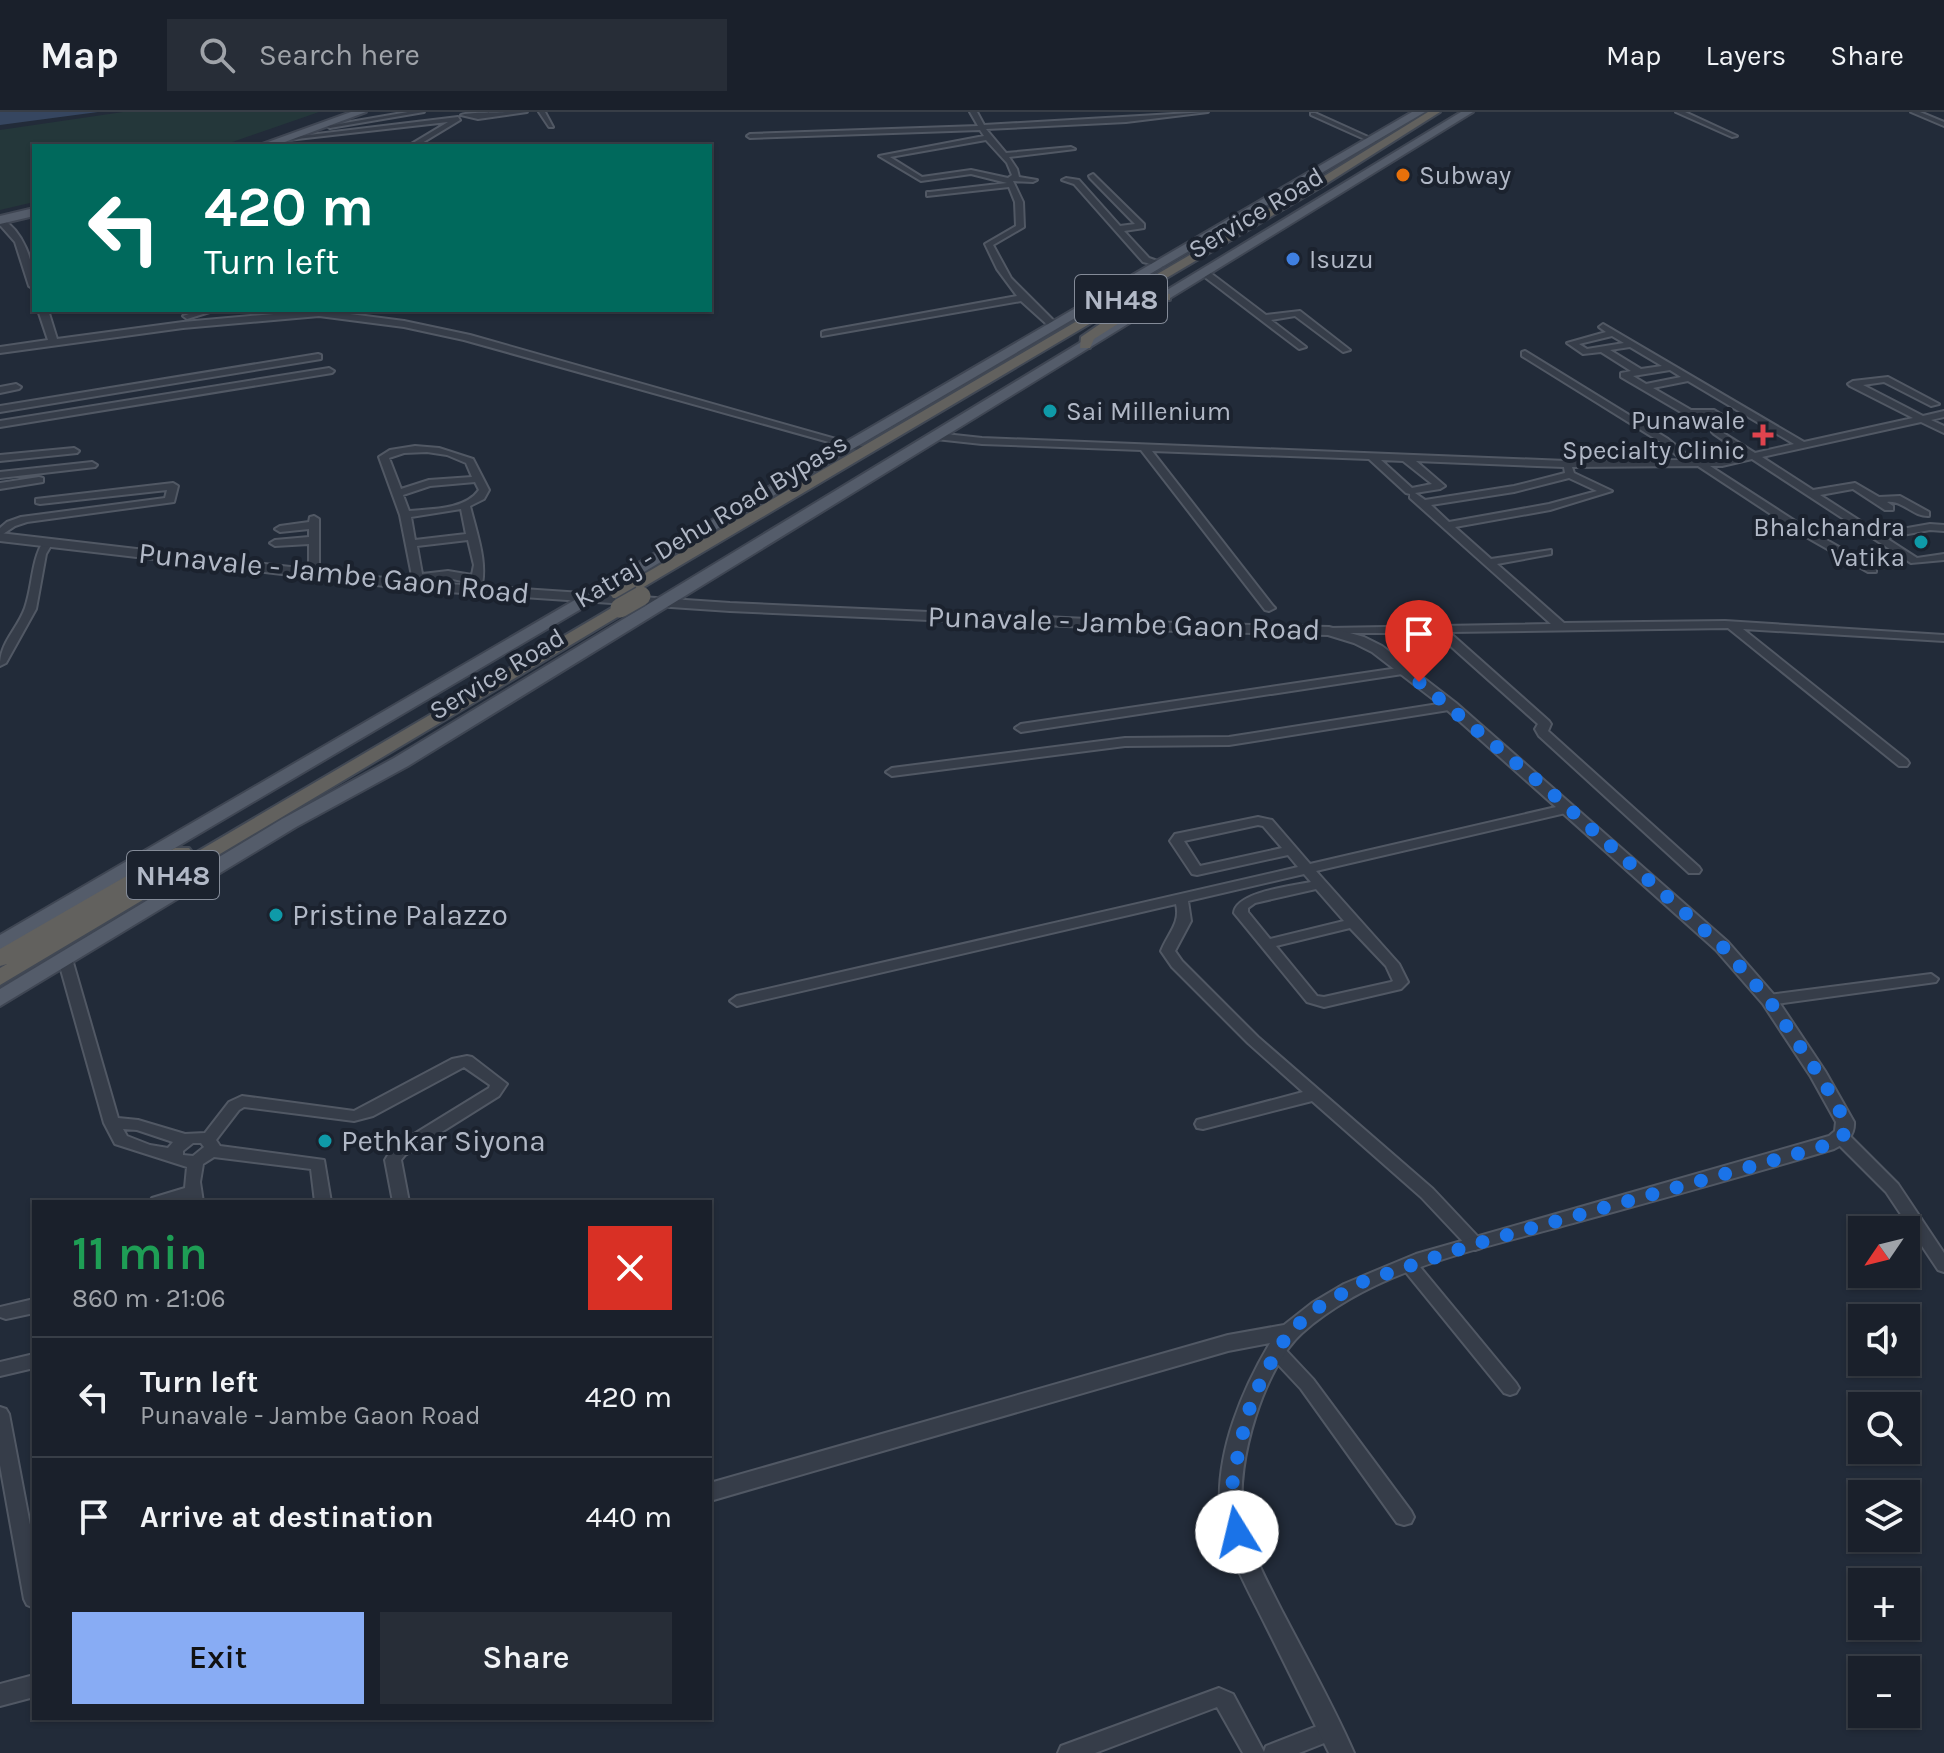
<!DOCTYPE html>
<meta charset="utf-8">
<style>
:root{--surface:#1a202b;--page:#272d37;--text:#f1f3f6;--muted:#9fa3a9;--line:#383e47;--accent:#88acf4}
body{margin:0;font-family:Karla,sans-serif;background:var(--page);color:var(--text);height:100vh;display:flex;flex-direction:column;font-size:30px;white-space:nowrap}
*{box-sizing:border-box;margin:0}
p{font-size:26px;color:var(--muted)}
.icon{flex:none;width:44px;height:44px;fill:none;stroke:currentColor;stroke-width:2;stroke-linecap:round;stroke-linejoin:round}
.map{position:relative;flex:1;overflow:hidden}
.panel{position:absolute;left:32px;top:1088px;width:680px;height:520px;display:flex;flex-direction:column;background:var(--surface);border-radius:0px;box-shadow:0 2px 6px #0004,0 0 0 2px var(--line)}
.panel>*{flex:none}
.guide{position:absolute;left:32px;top:32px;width:680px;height:168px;border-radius:0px;box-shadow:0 2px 6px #0004,0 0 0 2px var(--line);background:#00695c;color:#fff;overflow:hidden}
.needle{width:52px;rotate:235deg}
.controls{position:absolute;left:1848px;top:1104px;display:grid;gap:16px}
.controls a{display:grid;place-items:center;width:72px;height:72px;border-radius:0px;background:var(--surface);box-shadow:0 2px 6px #0004,0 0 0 2px var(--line);font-size:40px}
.pin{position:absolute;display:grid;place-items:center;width:68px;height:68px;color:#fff;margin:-82px -34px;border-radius:50% 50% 50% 0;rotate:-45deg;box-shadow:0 0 8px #0007}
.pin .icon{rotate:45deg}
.me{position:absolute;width:88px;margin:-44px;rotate:351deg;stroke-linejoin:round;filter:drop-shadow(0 0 6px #0008)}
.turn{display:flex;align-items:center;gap:28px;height:168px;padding:0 40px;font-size:36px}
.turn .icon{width:104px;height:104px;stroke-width:2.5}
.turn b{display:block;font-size:56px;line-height:68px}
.round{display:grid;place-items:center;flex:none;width:84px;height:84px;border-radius:0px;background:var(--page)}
.headline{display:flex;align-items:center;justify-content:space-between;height:136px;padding:0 40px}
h1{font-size:48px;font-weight:600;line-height:60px;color:#1e9e55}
.cta{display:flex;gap:16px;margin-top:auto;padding:16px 40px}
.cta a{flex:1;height:92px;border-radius:0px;background:var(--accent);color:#111;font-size:32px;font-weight:600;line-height:92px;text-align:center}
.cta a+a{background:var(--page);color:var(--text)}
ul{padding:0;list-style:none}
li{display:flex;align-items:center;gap:24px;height:120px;padding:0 40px;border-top:2px solid var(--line)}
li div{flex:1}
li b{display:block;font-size:30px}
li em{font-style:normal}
header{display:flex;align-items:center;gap:48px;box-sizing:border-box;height:112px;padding:0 40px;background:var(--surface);border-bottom:2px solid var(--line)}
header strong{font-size:38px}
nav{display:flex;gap:44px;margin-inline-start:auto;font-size:28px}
.search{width:560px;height:72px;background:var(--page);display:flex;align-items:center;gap:20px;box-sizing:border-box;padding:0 28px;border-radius:0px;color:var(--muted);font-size:30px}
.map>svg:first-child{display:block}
</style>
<header>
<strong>Map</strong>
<div class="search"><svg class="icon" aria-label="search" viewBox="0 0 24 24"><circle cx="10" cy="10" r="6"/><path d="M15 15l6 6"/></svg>Search here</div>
<nav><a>Map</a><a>Layers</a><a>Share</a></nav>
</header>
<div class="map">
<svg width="1944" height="1641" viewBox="0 0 1944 1641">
<rect width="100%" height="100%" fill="#222b39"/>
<path fill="#24373a" d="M123 0H319L221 34H34V90L0 98V18Z"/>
<path fill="#364660" d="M0 0H98L0 13Z"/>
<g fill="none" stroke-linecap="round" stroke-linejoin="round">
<defs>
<path id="minor" d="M408 0H424L330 16 327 14Z
M505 0H527L478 7 461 3C469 0 493 1 505 0Z
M539 0H545L553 15H549Z
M970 0H977L984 13 1208 0 1126 10 986 17 1006 41 1071 35 1075 37 1009 45 1017 57 1019 65 1037 68 1033 70 1013 69 1023 90 1024 115 993 133 1011 166 1057 212V216H1051L1021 189 822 224V220L825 219 1017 184 997 157 985 132 1016 114 1015 90 1009 75 927 84V80H930L1007 71 971 62 921 69 879 44 984 24 980 18 750 26 747 24 750 22 978 14ZM986 28 1007 51 1012 63 1008 66 971 58 922 65 890 45Z
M1676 0H1685L1737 24 1732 25Z
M1911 0H1920L1944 10V14Z
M1311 1H1315L1377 29 1371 30 1311 3Z
M458 5 460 8 417 34H408L448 10 288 28 284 26Z
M1093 62 1144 112V116L1124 119 1149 146 1163 151V155L1143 150 1074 72 1062 68 1066 66 1079 68 1120 114 1135 112 1090 66 1089 64Z
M1202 159H1208L1266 203 1300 199 1350 238 1343 240 1295 204 1271 208 1306 235 1299 237 1202 163Z
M201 198H216L187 207 183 204Z
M322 198H344L319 204 315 201Z
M1603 212 1804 330 1913 306 1850 274 1848 272 1853 269 1888 265 1939 292 1931 294 1884 270 1863 273 1923 304 1944 299V305L1931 308 1944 314V321L1921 310 1762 345 1813 378 1855 371 1879 385 1900 384 1929 400V404C1913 405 1903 388 1887 390L1893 394V398H1885L1853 377 1820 383 1879 421 1930 412 1944 413V419L1930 418 1886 426 1917 446 1944 442V448L1911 451 1752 347 1722 354H1710L1809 418 1876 456V460H1868L1801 422 1698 354 1572 355 1574 361 1612 379 1550 398 1455 415 1491 447 1551 438V442L1497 452 1564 511 1725 509 1944 523V529L1743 517 1907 648 1909 651 1907 654H1899L1728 516 1449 520 1549 609 1551 612 1548 619 1699 755 1701 758 1699 761H1689L1539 624 1535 617 1538 612 1436 521H1325L1323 519 1329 516 1551 512 1410 386V382L1406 381 1369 347 1152 339 1273 494 1275 496 1269 499 1265 498 1141 338 982 332 936 327 931 324 936 321 982 326 1566 349 1682 348 1662 331 1522 244V240L1525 239 1668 327 1694 348H1722L1745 343 1714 322 1712 320 1717 317 1755 341 1794 332 1688 269 1653 276 1691 298H1714L1743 316 1735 318 1709 303H1686L1621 265V261L1631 259 1601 240 1583 242 1567 231 1606 220 1599 215ZM1612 224 1624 231 1587 237 1579 232ZM1630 235 1662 254 1641 257 1610 238ZM1670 258 1681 265 1646 272 1633 264ZM1381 348 1403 349 1432 372 1412 376ZM1416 349 1564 355 1565 361 1514 374 1425 388 1415 381 1440 377 1445 374ZM1569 366 1597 379 1549 392 1449 410 1431 393 1514 380Z
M318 242 321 243V247L0 300V294Z
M329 256 334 259 332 261 0 315V309Z
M16 272 21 275 19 277 0 281V275Z
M415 334 439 336 473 347 489 378 484 387 470 394C477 423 489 453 480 480H472L471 471 448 466 423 468 424 474 419 477 414 474 400 403 379 345 390 338ZM427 340 447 343 466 351 472 365 429 368 401 377 389 346 404 341ZM475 370 479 378C465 398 431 397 409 399L403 383 430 374ZM461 397 466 422 415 428 411 405ZM468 428 474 453 472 463 448 459 422 462 417 434Z
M74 336 79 339 77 341 0 349V343Z
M92 350 97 353 95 355 0 366V360Z
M39 365 43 366V370L0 377V371Z
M173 371 178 374 174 390 27 410 15 414 0 424V416L7 410 21 405 165 386 167 378 40 392 36 391V387Z
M314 404 319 407V463L314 466 309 463V432L275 434 270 431 275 428 309 425V417L280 420 275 417 280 414 309 410 310 405Z
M48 427 53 430 46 442 36 497 6 551 0 554C0 530 17 518 25 496 33 473 31 449 44 428Z
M1405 555 1409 557V561L1021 620 1015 616 1021 612Z
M1451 590 1455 591 1457 594 1455 597 1229 633 1125 634 892 664 886 660 892 656 1125 626 1229 625Z
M1569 692 1575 696 1574 699 1316 759 1399 852 1408 870 1401 877 1324 895 1307 890 1234 801C1236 780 1292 774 1311 770L1304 762 1188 789 1191 809 1175 839 1182 849 1258 925 1433 1077 1481 1128 1483 1132 1481 1136 1475 1138 1469 1136 1421 1085 1312 989 1203 1017 1197 1016 1195 1012 1197 1008 1303 980 1248 931 1172 855 1161 839C1168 821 1181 811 1176 792L737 894 730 889 737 884 1298 755 1288 743 1197 763 1192 762 1170 729 1175 722 1180 721 1258 705 1272 708 1310 752ZM1258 713 1263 714 1282 736 1200 754 1184 729ZM1316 777 1344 809 1270 827 1248 800V796L1255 791ZM1350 816 1386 854 1393 869 1391 870 1324 885 1317 884 1276 834Z
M65 843 72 847 118 1006 138 1008 185 1022 205 1021 229 990 242 984 354 999 452 947 467 944 472 945 507 972 499 984 405 1043 401 1048 409 1090H393L385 1048 393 1035 489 976 490 973 464 955 373 1004 354 1009 244 995 239 998 216 1028 220 1034 324 1048 331 1090H315L311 1057 214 1045 203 1052 200 1070 203 1090H187L186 1088 179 1090H150L152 1086 185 1076 187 1055 115 1032 104 1011 58 847ZM123 1017 137 1018 173 1030 168 1036 150 1033 127 1024ZM193 1031H201L204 1035 193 1044 183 1043V1039Z
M1931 862 1938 867 1936 870 1769 893 1762 888 1769 883Z
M1842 1021 1848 1022 1898 1072 1944 1141V1160L1938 1158 1886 1080 1836 1030 1834 1026 1836 1022Z
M1410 1148 1416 1150 1516 1271 1519 1276 1516 1281 1510 1283 1504 1281 1404 1158 1402 1154 1404 1150Z
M34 1187V1201L6 1207 0 1205V1195Z
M1277 1233 1283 1235 1313 1267 1411 1399 1414 1405 1411 1411 1404 1413 1397 1411 1301 1277 1271 1245 1268 1240 1271 1235Z
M34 1242V1256L0 1264V1250Z
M0 1295 6 1297 9 1302 34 1434V1496L27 1493 24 1487 0 1353Z
M1219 1576 1233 1582 1264 1640 1266 1634 1330 1609 1337 1612 1341 1619 1337 1626 1299 1641H1243L1217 1595 1095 1641H1058L1061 1634Z"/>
<path id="tertiary" d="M0 105C24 120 34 149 34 177L29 174 15 130 0 113Z
M38 198H48L57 227 183 210 319 198 404 209 470 223 871 337 861 339 464 228 404 215 319 204 183 216 0 241V235L48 228Z
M0 421 419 470 730 491 1177 511 1329 515 1364 525 1382 534 1456 591 1728 830 1775 884 1825 959 1854 1010C1855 1024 1846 1031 1834 1037 1747 1063 1660 1087 1573 1111 1481 1137 1375 1156 1302 1221 1264 1255 1235 1352 1243 1401 1248 1436 1267 1469 1283 1501 1307 1547 1333 1593 1354 1641H1329C1308 1599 1287 1556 1266 1514 1248 1477 1223 1436 1220 1394 1217 1339 1242 1278 1270 1231L1228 1239 710 1389V1371L1228 1223 1284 1213 1312 1191 1344 1172 1416 1142 1829 1024 1835 1019 1836 1010 1811 965 1763 892 1716 838 1446 597 1372 540 1354 531 1328 523 1177 519 730 499 419 478 0 429Z
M34 1563V1585L0 1594V1572Z"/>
<path id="primary" d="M351 0H366L274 34H257Z
M1412 0H1425L0 839V823Z
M1461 0H1473L408 654 296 715 0 894V877L282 707 394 646Z
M34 96V104L0 112V104Z"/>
<path id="trunk" d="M1428 0H1440L1321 75 1146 178 1170 182V188L1148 186 1142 181 1120 194 1127 198 1124 208 1094 227 1090 236H1080L1081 225 1113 203V198L625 486H613L610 482 1313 71Z
M620 491 626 492 629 496 626 500 0 873V856L7 852 0 854V837L175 736H189L192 740 190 744Z"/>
</defs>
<use href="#minor" stroke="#515864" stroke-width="4"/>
<use href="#tertiary" stroke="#515864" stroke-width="4"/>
<use href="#primary" stroke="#3f4653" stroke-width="4"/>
<use href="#trunk" stroke="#414854" stroke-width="4"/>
<use href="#minor" fill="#363d49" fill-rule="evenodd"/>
<use href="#tertiary" fill="#363d49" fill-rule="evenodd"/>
<use href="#primary" fill="#545c6a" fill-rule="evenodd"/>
<use href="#trunk" fill="#62615e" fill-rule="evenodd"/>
<defs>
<path id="trunk-bridge" d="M620 496 641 484"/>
</defs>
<use href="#trunk-bridge" stroke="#414854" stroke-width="22" stroke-linecap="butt"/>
<use href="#trunk-bridge" stroke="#62615e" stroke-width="19"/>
</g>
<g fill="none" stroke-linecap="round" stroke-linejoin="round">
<path stroke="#1a73e8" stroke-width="14" stroke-dasharray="0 25.2" d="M1237 1420 1231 1394 1233 1365 1247 1303 1263 1264 1289 1220 1319 1195 1362 1170 1475 1132 1828 1033 1842 1026 1846 1017 1838 994 1819 963 1769 888 1722 834 1546 676 1419 570"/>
</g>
<circle fill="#e8710a" stroke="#1b222e" stroke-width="3" cx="1403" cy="63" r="8"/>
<circle fill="#3f7fe0" stroke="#1b222e" stroke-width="3" cx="1293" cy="147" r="8"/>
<g fill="#0f9aa8" stroke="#1b222e" stroke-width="3">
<circle cx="1050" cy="299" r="8"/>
<circle cx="1921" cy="430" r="8"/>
<circle cx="276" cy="803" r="8"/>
<circle cx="325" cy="1029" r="8"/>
</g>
<path fill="#e0444e" stroke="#1b222e" stroke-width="3" d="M1759 311h8v8h8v8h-8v8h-8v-8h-8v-8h8z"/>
<g text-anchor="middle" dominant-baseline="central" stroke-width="8" stroke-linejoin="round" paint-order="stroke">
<g font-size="26" fill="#b1b8c6" stroke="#1b222e" text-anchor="start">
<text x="1419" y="63">Subway</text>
<text x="1309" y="147">Isuzu</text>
<text x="1066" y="299">Sai Millenium</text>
<text x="1745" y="308" text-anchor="end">Punawale<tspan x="1745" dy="30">Specialty Clinic</tspan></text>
<text x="1905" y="415" text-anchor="end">Bhalchandra<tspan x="1905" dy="30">Vatika</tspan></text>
</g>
<g font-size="26" fill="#b1b8c6" stroke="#1b222e">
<text transform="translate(1256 101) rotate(-31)">Service Road</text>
<text transform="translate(711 409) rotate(-31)">Katraj - Dehu Road Bypass</text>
<text transform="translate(497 562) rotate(-31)">Service Road</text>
</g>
<g fill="#1b222e" stroke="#848b98" stroke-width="2">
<rect x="1075" y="163" width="92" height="48" rx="6"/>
<rect x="127" y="739" width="92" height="48" rx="6"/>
</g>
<g font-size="28" font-weight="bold" fill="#b1b8c6">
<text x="1121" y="187">NH48</text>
<text x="173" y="763">NH48</text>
</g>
<g font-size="30" fill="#b1b8c6" stroke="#1b222e">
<text transform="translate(334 461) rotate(6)">Punavale - Jambe Gaon Road</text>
<text transform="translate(1124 511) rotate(2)">Punavale - Jambe Gaon Road</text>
</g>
<g font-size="30" fill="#b1b8c6" stroke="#1b222e" text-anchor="start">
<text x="292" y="803">Pristine Palazzo</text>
<text x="341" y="1029">Pethkar Siyona</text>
</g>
</g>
</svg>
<div class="controls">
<a><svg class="needle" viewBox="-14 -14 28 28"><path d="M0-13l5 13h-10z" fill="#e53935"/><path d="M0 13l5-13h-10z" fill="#9fa3a9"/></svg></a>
<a><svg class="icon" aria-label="sound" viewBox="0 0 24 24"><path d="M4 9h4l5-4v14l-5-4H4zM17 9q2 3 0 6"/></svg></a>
<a><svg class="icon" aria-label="search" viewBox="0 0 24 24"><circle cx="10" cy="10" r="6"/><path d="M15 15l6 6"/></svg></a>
<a><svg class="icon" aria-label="layers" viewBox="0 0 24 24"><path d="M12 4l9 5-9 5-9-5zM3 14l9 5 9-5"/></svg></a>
<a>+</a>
<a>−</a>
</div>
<div class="pin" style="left:1419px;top:570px;background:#d93025"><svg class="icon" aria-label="arrive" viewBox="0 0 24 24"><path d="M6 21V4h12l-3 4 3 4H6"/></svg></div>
<svg class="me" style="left:1237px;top:1420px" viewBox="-20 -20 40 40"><circle r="19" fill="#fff"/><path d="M0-13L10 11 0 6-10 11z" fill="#1a73e8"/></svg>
<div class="guide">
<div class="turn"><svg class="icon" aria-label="left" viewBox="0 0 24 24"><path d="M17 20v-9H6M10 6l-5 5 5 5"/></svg><div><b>420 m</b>Turn left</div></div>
</div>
<section class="panel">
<div class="headline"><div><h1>11 min</h1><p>860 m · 21:06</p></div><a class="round" style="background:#d93025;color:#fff"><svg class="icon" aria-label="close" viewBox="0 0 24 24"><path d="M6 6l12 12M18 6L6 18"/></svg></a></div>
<ul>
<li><svg class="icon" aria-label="left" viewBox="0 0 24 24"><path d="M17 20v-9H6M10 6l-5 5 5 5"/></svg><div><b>Turn left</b><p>Punavale - Jambe Gaon Road</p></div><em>420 m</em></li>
<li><svg class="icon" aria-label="arrive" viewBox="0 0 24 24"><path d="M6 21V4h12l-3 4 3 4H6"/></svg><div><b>Arrive at destination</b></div><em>440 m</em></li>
</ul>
<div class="cta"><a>Exit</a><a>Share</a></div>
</section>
</div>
